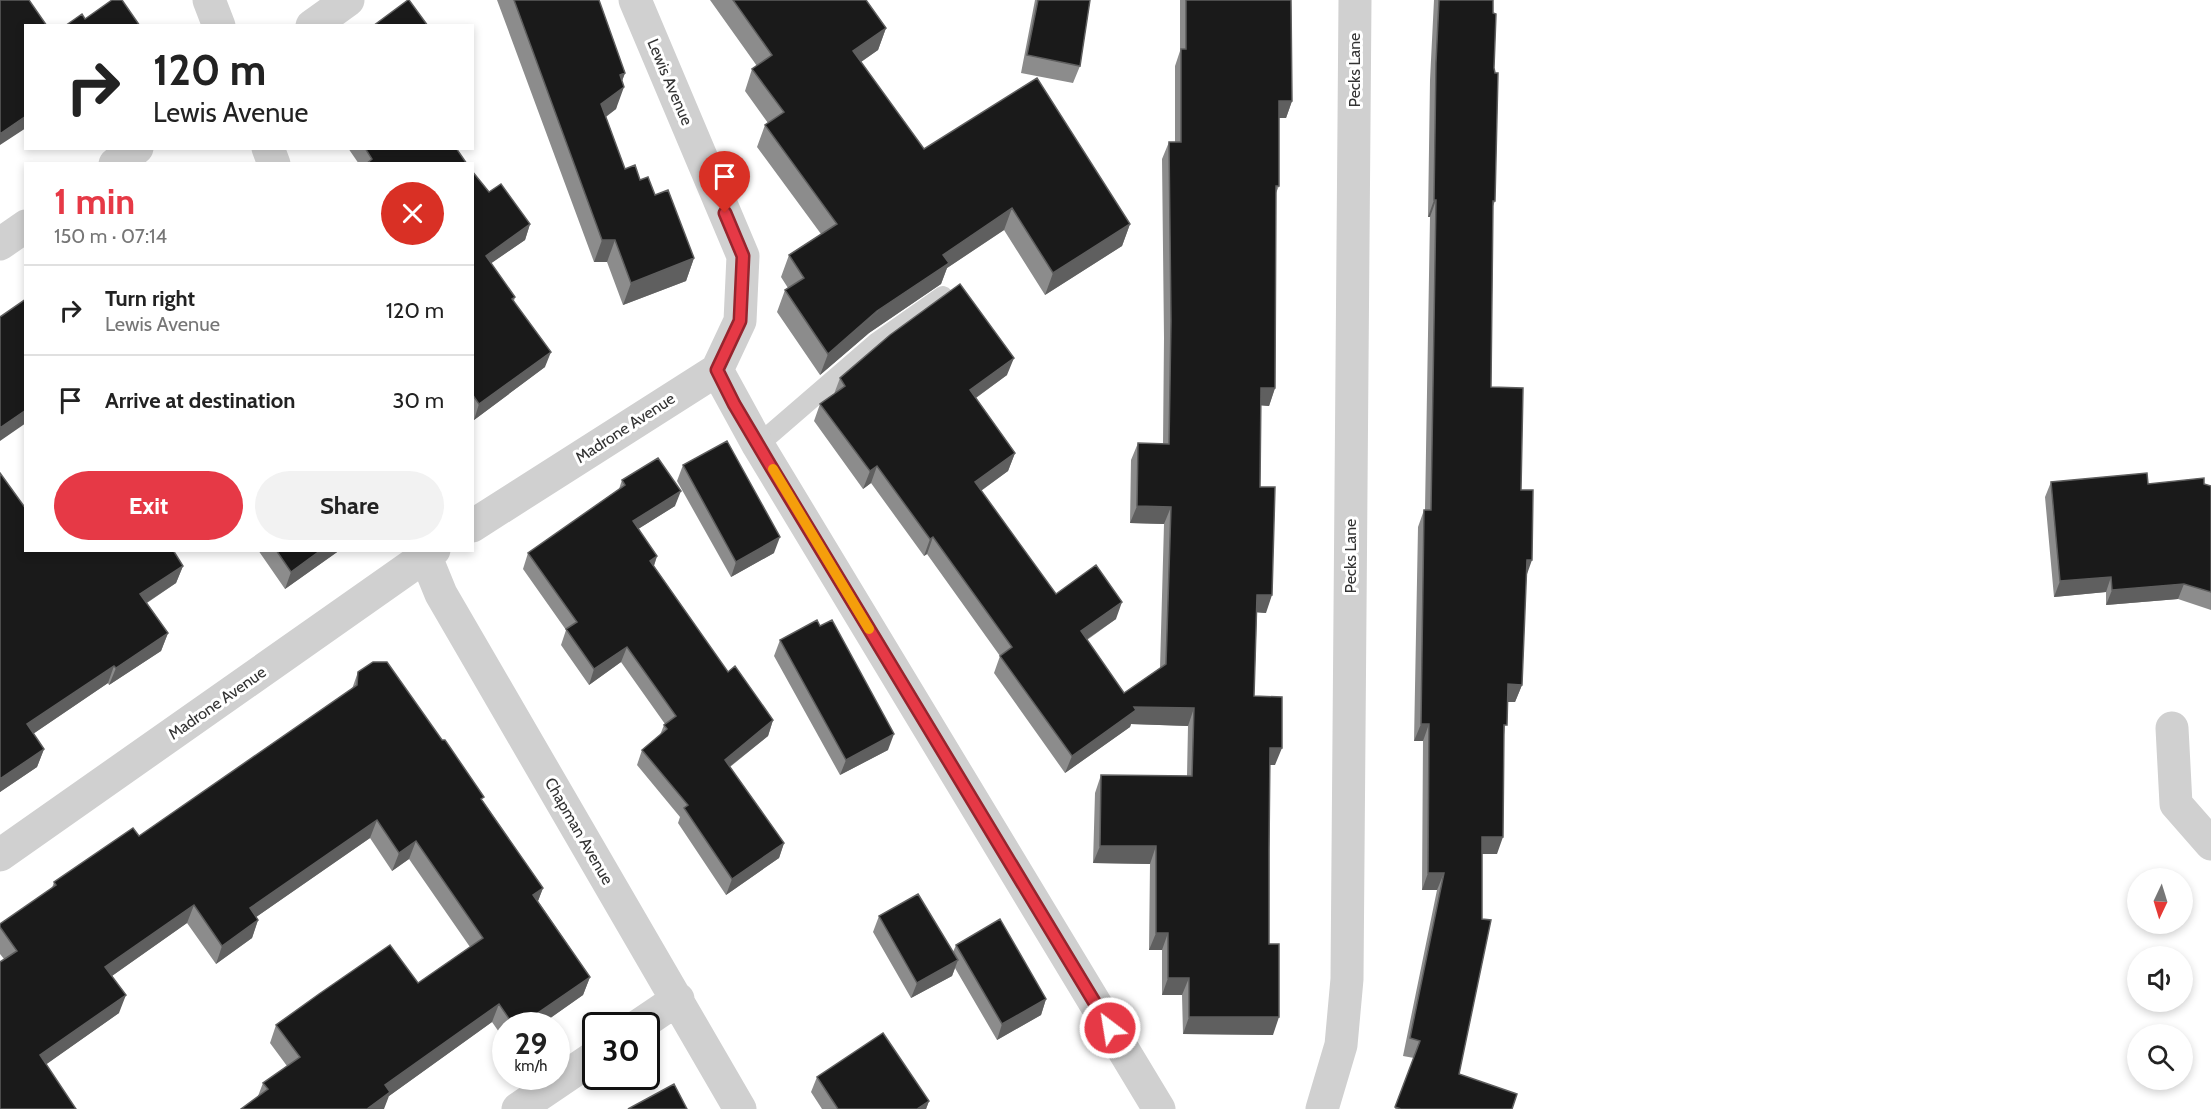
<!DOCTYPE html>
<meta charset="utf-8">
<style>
:root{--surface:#fff;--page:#f2f2f2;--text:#222;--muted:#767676;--line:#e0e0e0;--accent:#e63946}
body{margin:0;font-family:Cabin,sans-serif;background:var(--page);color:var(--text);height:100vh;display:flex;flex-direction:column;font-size:22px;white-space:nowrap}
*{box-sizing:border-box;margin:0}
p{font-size:20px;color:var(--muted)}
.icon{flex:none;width:33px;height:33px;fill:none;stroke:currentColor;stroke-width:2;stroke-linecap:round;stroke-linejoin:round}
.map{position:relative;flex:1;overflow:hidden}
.drawer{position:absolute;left:24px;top:162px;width:450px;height:390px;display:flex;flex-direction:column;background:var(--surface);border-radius:0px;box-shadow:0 3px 9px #0003}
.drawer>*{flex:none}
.banner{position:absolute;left:24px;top:24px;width:450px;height:126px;border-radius:0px;box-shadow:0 3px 9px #0003;background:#fff;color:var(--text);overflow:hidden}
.needle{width:39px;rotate:184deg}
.tools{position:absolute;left:2127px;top:868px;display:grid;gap:12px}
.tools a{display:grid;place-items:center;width:66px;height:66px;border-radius:50%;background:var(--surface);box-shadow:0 3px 9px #0003;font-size:30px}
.speed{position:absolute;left:492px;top:1012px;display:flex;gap:12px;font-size:30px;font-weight:700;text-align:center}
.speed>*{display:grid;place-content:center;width:78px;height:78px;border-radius:50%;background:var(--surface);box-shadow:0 3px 9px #0003;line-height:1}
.speed small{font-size:15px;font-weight:400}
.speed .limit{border:3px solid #111;border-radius:9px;background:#fff;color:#111}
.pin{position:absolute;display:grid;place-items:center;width:51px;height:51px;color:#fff;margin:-62px -26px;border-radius:50% 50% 50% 0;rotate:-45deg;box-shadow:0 0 6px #0007}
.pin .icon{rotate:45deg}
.me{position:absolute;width:66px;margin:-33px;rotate:329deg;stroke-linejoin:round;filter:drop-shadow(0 0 4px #0008)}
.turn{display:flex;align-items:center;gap:21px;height:126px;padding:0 30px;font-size:27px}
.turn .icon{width:78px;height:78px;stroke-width:2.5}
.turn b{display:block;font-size:42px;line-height:51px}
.round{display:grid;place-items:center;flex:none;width:63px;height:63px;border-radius:32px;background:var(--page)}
.head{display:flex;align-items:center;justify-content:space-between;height:102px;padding:0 30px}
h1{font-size:36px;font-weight:700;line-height:45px;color:var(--accent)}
.action{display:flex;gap:12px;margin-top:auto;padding:12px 30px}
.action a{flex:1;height:69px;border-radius:36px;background:var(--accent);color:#fff;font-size:24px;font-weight:700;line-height:69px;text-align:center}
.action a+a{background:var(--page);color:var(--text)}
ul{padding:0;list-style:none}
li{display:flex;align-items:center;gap:18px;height:90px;padding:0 30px;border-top:2px solid var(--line)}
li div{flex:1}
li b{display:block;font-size:22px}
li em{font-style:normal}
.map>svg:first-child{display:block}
</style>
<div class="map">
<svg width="2211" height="1109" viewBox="0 0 2211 1109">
<rect width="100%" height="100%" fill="#fff"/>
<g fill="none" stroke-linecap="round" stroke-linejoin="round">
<path stroke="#d0d0d0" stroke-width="20" d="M758 445 876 343 943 296"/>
<path stroke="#d0d0d0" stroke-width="33" d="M209 0 219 26
M635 0 743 256 740 321 717 370 758 445 1159 1109
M312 26 348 0
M268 148 274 164
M115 164 137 148
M0 244 26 226
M472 526 717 370
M423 550 441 594 740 1109
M2172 728 2176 804 2211 844
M0 855 434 550
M638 1026 678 999
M518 1109 596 1056
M1322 1109 1341 1045 1347 979 1355 0"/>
</g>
<path fill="#8c8c8c" d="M497 0H599L625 73 622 81 616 109 606 117 625 169 640 180 655 195 694 258 686 281 623 305 607 262H594Z
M710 0H866L886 28 878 50 861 62 924 149 1130 224 1122 246 1045 295 1004 230 947 268 941 284 869 333 820 375 777 312 785 290 788 288 781 277 789 255 821 234 757 147 765 125 768 123 745 91 752 69 757 66Z
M1035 0H1090L1080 66 1073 83 1021 73Z
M1180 0H1291L1292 101 1286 118H1279V186L1276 193 1275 388 1269 406 1261 405 1260 487 1266 613 1257 612 1254 696 1275 765H1270L1269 944 1273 1035 1183 1034 1182 995H1162V950H1149L1150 864 1093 863 1095 793 1101 775 1187 776 1188 726 1131 724 1130 727 1065 773 994 673 1000 656 927 554 924 556 871 483 863 489 814 421 820 404 834 394 840 378 1007 375 976 398 1015 453 1008 471 981 491 1056 594 1116 619 1087 640 1124 693 1160 668 1164 524 1130 523 1131 460 1138 443 1163 444 1164 338 1162 159 1169 142H1175V66L1180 51Z
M1434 0H1493L1495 201 1493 206 1491 387 1521 490 1526 576 1522 685 1515 702H1508L1504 735 1497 854H1482L1459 1074 1512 1109H1395L1414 1058 1403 1056 1437 890H1422L1423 741H1414L1418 527 1424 510H1425L1430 217H1428L1430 80Z
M348 148H456L467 164H359Z
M472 171 489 192 530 224 525 240 491 263 515 297 514 301 545 367 474 420 472 418Z
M683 465 774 553 731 577 677 481Z
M0 473 26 550 183 566 176 583 147 603 168 633 161 651 109 685 108 683 33 734 44 749 37 767 0 792Z
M622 480 675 506 638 529 657 556 654 566 728 672 773 720 768 736 730 767 784 843 779 858 726 895 678 823 680 817 637 765 642 750 660 735 664 725 665 724 621 662 589 685 561 645 566 630 523 569 528 553 619 489Z
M2051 482 2204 484 2211 486V610L2178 599 2106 605V592L2054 597 2045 497Z
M258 550H340L285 589Z
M820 626 888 750 840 775 774 656 780 640Z
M358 672 483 801 543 888 538 901 590 977 583 995 539 1026H506V1042L492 1022 389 1096H258L263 1083 287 1066 270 1043 276 1025 418 983 470 947 409 859 392 871 370 838 256 917 258 920 252 938 216 964 187 923 112 976 119 1013 46 1064 0 1109 4 959 0 954V924L52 888 54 882 139 836 352 689Z
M879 916 953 952 956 945 1046 999 1041 1015 997 1040 955 968 952 976 911 998 873 932Z
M817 1077 929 1101 926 1109H822L811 1092Z"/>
<path fill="#5f5f5f" d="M886 28 878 50 845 73 853 51Z
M625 73 618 91 624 87 616 109 593 126 601 104 620 75Z
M1279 101H1292L1286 118H1273Z
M26 116V128L0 145V134Z
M1434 200H1436L1430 217H1428Z
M1012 208 1004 230 947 268 941 284 869 333 820 375 828 354 943 255Z
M530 224 525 240 480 271 486 256Z
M1130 224 1122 246 1045 295 1053 273Z
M602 240H615L607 262H594Z
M694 258 686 281 623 305 631 283Z
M551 352 545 367 474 420 479 404Z
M1014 358 1007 375 963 407 970 390Z
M1261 388H1275L1269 406 1255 405Z
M26 410V423L0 441V428Z
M1015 453 1008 471 968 500 975 482Z
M877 466 871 483 863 489 870 471Z
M681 491 675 506 627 536 633 521Z
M1137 506 1171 507 1164 524 1130 523Z
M780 537 774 553 731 577 736 562Z
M933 537 927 554 924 556 930 539Z
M321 550H340L285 589 291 572Z
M657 556 652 571 650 561Z
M1527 560H1532L1526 577Z
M183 566 176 583 134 611 140 594Z
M2111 577 2106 592 2054 597 2060 581Z
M2184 584 2178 599 2106 605 2112 590Z
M1257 595H1272L1266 613 1251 612Z
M1122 602 1116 619 1074 648 1081 631Z
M168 633 161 651 109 685 116 668Z
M627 647 621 662 589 685 594 669Z
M114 666 108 683 21 742 27 724Z
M1508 684 1522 685 1515 702H1502Z
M1134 707 1194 708 1188 726 1131 724 1130 727 1065 773 1072 756Z
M773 720 768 736 719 775 725 760Z
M1421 724H1429L1423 741H1414Z
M894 734 888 750 840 775 846 760Z
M1270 748H1282L1275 765H1264Z
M44 749 37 767 0 792V779Z
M377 820 370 838 243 926 250 908Z
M1482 837H1503L1497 854H1476Z
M416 841 409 859 392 871 399 853Z
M784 843 779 858 726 895 732 879Z
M1100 846H1156L1150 864 1093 863Z
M1428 873H1444L1437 890H1422Z
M543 888 536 906 533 895Z
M194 905 187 923 99 985 105 967Z
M258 920 252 938 216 964 222 946Z
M1156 933H1168L1162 950H1149Z
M958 960 952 976 911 998 917 983Z
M590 977 583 995 539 1026H519Z
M1168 978H1189L1182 995H1162Z
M126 995 119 1013 34 1073 40 1055Z
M1046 999 1041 1015 997 1040 1002 1024Z
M499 1004 492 1022 389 1096 384 1109H367L385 1085Z
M1189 1017H1279L1273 1035 1183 1034Z
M929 1101 926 1109H917Z"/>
<path fill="#1a1a1a" stroke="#5f5f5f" stroke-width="1.5" d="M0 0H29L47 26H26V116L0 134Z
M112 0H122L140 26H65L82 14 85 19Z
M408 0H409L428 26H373Z
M514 0H599L625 73 620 75 624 87 601 104 625 169 635 165 640 180 648 177 655 195 668 190 694 258 631 283 615 240H602Z
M733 0H866L886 28 853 51 924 149 1037 78 1130 224 1053 273 1012 208 943 255 949 263 877 311 828 354 785 290 804 278 789 255 837 224 765 125 784 112 752 69 772 55Z
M1038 0H1090L1080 66 1027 55Z
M1186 0H1291L1292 101H1279V186H1276L1275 388H1261L1260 487H1275L1272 595H1257L1254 696 1282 697V748H1270L1269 849V944H1279V1017H1189V978H1168V933H1156V846H1100L1101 775 1192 776 1194 708 1134 707 1136 710 1072 756 1000 656 1012 647 933 537 930 539 877 466 870 471 820 404 845 386 840 378 890 335 960 284 1014 358 970 390 1015 453 975 482 1056 594 1096 565 1122 602 1081 631 1124 693 1166 664 1171 507 1137 506 1138 443 1169 444 1171 321 1169 142H1181V49H1186Z
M1439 0H1493V13L1496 14 1494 68 1495 73H1498L1495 201H1493L1491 387 1523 388 1521 490H1533L1532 560H1527L1522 685 1508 684 1507 725H1504L1503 837H1482V919L1491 920 1459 1074 1517 1094 1512 1109H1401L1395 1107 1420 1041 1410 1038 1444 873H1428L1429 724H1421L1424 510H1431L1436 200H1434L1436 63Z
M365 148H456L467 164H366L372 159Z
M472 171 489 192 501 184 530 224 486 256 515 297 512 299 551 352 479 404 472 394Z
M26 299V410L0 428V316V317Z
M727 441 780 537 736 562 683 465Z
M658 458 681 491 633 521 657 556 650 561 728 672 735 666 773 720 725 760 784 843 732 879 684 808 688 805 642 750 667 729 664 725 676 716 627 647 594 669 566 629 577 622 528 553 625 485 622 480Z
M0 473 26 509V550H173L183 566 140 594 168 633 116 668 114 666 27 724 44 749 0 779Z
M2147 473 2148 484 2204 478V484L2211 486V592L2184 584 2112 590 2111 577 2060 581 2051 482Z
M276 550H321L291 572Z
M817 620 820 626 832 620 894 734 846 760 780 640Z
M373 662H387L442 740H445L484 797 481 799 543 888 533 895 590 977 519 1026H514L499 1004 385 1085 390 1092 367 1109H241L268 1089 263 1083 300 1057 276 1025 319 994 390 945 418 983 483 938 416 841 399 853 377 820 250 908 258 920 222 946 194 905 105 967 126 995 40 1055 76 1109H0V962L17 951 0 927V924L56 885 54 882 133 828 139 836 357 685 358 672Z
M918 894 958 960 917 983 879 916Z
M1000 919 1046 999 1002 1024 956 945Z
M883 1033 929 1101 917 1109H838L817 1077Z
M674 1084 687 1109H628Z"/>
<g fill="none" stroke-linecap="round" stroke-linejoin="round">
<defs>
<path id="route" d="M725 213 743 256 740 321 717 370 734 404 770 465 1110 1028"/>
</defs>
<use href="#route" stroke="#96252e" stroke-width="15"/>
<use href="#route" stroke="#e63946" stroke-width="10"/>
<path stroke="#f59e0b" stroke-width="10" d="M773 469 869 629"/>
</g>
<g text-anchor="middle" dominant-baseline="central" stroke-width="6" stroke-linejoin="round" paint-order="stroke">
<g font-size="16" fill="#333" stroke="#fff">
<text transform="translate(1354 70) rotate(-90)">Pecks Lane</text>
<text transform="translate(670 82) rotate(67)">Lewis Avenue</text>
<text transform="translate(625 428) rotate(-33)">Madrone Avenue</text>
<text transform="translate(1350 556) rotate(-90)">Pecks Lane</text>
<text transform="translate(217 703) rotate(-35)">Madrone Avenue</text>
<text transform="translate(579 831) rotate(60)">Chapman Avenue</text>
</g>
</g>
</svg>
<div class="tools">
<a><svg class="needle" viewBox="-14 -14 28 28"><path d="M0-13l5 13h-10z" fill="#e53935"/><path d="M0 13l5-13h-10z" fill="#767676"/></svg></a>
<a><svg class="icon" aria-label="sound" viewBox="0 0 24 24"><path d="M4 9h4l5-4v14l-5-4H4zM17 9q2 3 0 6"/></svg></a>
<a><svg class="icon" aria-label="search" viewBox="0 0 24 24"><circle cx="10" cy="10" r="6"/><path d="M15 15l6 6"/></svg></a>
</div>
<div class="speed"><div>29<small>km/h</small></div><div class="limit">30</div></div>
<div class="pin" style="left:725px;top:213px;background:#d93025"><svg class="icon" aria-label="arrive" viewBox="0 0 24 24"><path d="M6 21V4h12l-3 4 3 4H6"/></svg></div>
<svg class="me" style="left:1110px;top:1028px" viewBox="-20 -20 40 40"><circle r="17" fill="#e63946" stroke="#fff" stroke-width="3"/><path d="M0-11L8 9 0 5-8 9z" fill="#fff"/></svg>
<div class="banner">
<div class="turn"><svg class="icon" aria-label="right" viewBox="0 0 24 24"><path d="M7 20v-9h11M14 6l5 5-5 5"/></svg><div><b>120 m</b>Lewis Avenue</div></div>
</div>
<section class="drawer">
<div class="head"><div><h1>1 min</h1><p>150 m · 07:14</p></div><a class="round" style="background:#d93025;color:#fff"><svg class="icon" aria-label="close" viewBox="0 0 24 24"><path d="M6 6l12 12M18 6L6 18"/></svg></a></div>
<ul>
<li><svg class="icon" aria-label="right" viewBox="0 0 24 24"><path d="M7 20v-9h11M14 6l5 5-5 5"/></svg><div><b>Turn right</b><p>Lewis Avenue</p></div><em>120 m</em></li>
<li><svg class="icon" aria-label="arrive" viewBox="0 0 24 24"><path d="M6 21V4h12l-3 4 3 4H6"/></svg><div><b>Arrive at destination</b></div><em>30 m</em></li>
</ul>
<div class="action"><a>Exit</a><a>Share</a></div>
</section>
</div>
